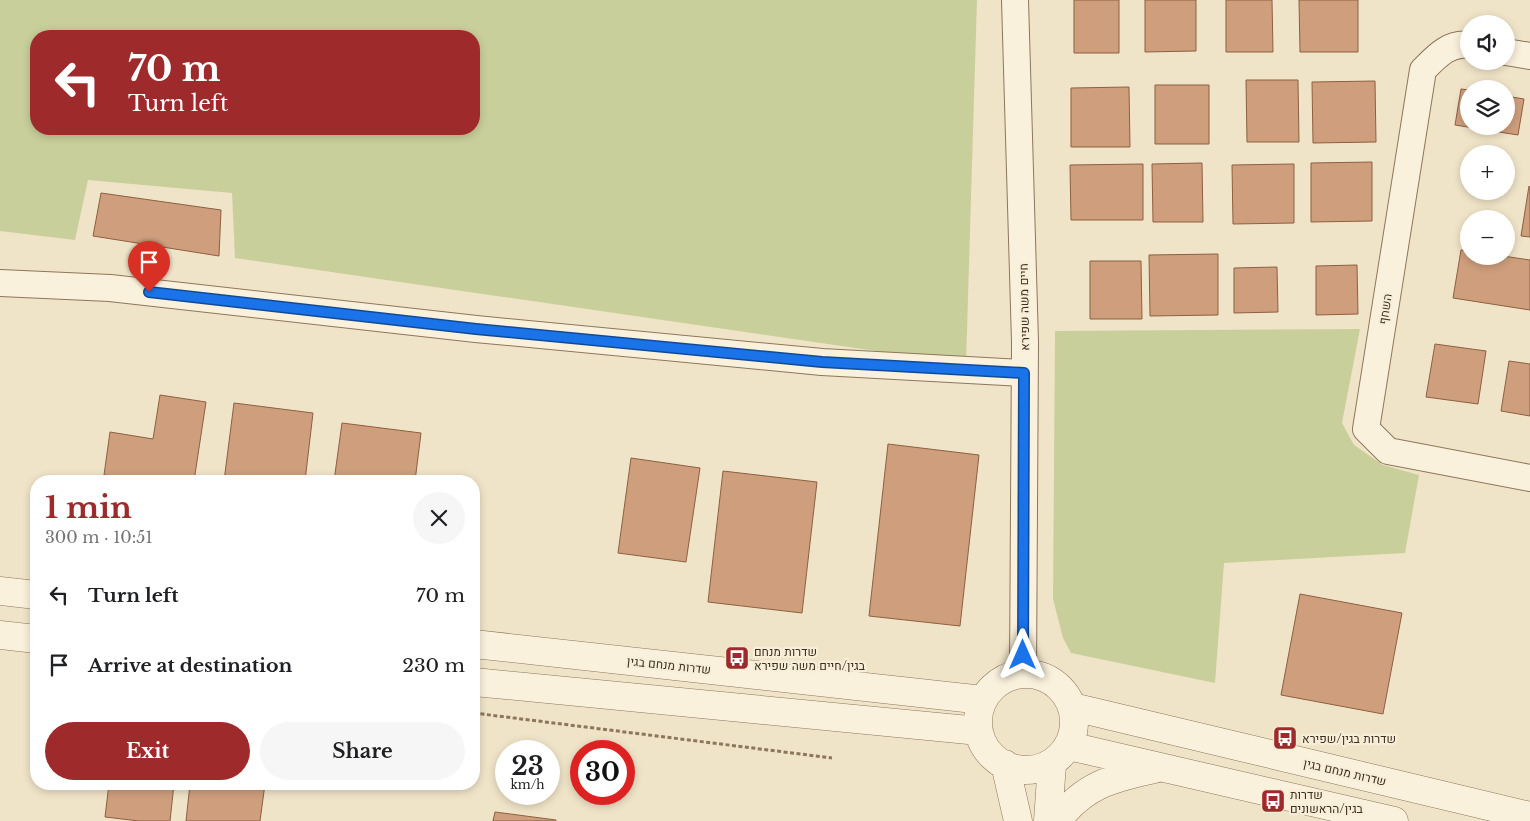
<!DOCTYPE html>
<meta charset="utf-8">
<style>
:root{--surface:#fff;--page:#f6f6f6;--text:#202124;--muted:#757577;--accent:#9e2a2b}
body{margin:0;font-family:"Libre Baskerville",Heebo,serif;background:var(--page);color:var(--text);height:100vh;display:flex;flex-direction:column;font-size:19px;white-space:nowrap}
*{box-sizing:border-box;margin:0}
p{font-size:16px;color:var(--muted)}
.icon{flex:none;width:28px;height:28px;fill:none;stroke:currentColor;stroke-width:2;stroke-linecap:round;stroke-linejoin:round}
.map{position:relative;flex:1;overflow:hidden}
.side{position:absolute;left:30px;top:475px;width:450px;height:315px;display:flex;flex-direction:column;background:var(--surface);border-radius:20px;box-shadow:0 2px 8px #0003}
.side>*{flex:none}
.hud{position:absolute;left:30px;top:30px;width:450px;height:105px;border-radius:20px;box-shadow:0 2px 8px #0003;background:#9e2a2b;color:#fff;overflow:hidden}
.buttons{position:absolute;left:1460px;top:15px;display:grid;gap:10px}
.buttons a{display:grid;place-items:center;width:55px;height:55px;border-radius:50%;background:var(--surface);box-shadow:0 2px 8px #0003;font-size:25px}
.speed{position:absolute;left:495px;top:740px;display:flex;gap:10px;font-size:25px;font-weight:700;text-align:center}
.speed>*{display:grid;place-content:center;width:65px;height:65px;border-radius:50%;background:var(--surface);box-shadow:0 2px 8px #0003;line-height:1}
.speed small{font-size:12px;font-weight:400}
.speed .limit{border:8px solid #d22;background:#fff;color:#111}
.pin{position:absolute;display:grid;place-items:center;width:42px;height:42px;color:#fff;margin:-51px -21px;border-radius:50% 50% 50% 0;rotate:-45deg;box-shadow:0 0 5px #0007}
.pin .icon{rotate:45deg}
.me{position:absolute;width:55px;margin:-28px;rotate:0deg;stroke-linejoin:round;filter:drop-shadow(0 0 4px #0008)}
.turn{display:flex;align-items:center;gap:18px;height:105px;padding:0 15px;font-size:22px}
.turn .icon{width:65px;height:65px;stroke-width:2.5}
.turn b{display:block;font-size:35px;line-height:42px}
.round{display:grid;place-items:center;flex:none;width:52px;height:52px;border-radius:26px;background:var(--page)}
.overview{display:flex;align-items:center;justify-content:space-between;height:85px;padding:0 15px}
h1{font-size:30px;font-weight:700;line-height:38px;color:var(--accent)}
.action{display:flex;gap:10px;margin-top:auto;padding:10px 15px}
.action a{flex:1;height:58px;border-radius:30px;background:var(--accent);color:#fff;font-size:20px;font-weight:700;line-height:58px;text-align:center}
.action a+a{background:var(--page);color:var(--text)}
ul{padding:0;list-style:none}
li{display:flex;align-items:center;gap:15px;height:70px;padding:0 15px}
li div{flex:1}
li b{display:block;font-size:19px}
li em{font-style:normal}
.map>svg:first-child{display:block}
</style>
<div class="map">
<svg width="1530" height="821" viewBox="0 0 1530 821">
<rect width="100%" height="100%" fill="#f0e4c8"/>
<path fill="#c9cf9b" fill-rule="evenodd" d="M0 0H977L966 364 235 258 232 193 88 180 75 240 0 231ZM36 36H474V129H36Z
M1360 329 1342 423 1354 445 1383 465 1419 475 1405 553 1224 563 1215 683 1071 653 1063 638 1053 599 1055 331Z"/>
<path fill="#cf9f7d" stroke="#8d5f41" d="M1074 0H1119V53H1074Z
M1145 0H1196V51L1145 52Z
M1226 0H1272L1273 52H1226Z
M1299 0H1358V52H1300Z
M1246 80H1298L1299 142H1247Z
M1375 81 1376 142 1313 143 1312 82Z
M1155 85H1209V144H1155Z
M1129 87 1130 147H1071V88Z
M1461 89 1469 90V126H1506V96L1524 99 1518 135 1455 125Z
M1372 162V221L1311 222V163Z
M1202 163 1203 222H1153L1152 164Z
M1143 164V220H1071L1070 165Z
M1294 164V223L1233 224 1232 165Z
M1529 186 1530 187V237L1521 236Z
M101 193 221 210 219 256 93 236Z
M1461 250 1469 251V256H1503L1530 260V310L1453 298Z
M1218 254V315L1150 316 1149 255Z
M1090 261H1141L1142 319H1090Z
M1357 265 1358 314 1316 315V266Z
M1277 267 1278 312 1234 313V268Z
M1435 344 1486 351 1478 404 1426 397Z
M1509 361 1530 364V416L1501 411Z
M160 395 206 402 194 481H148L104 475 110 432 153 439Z
M234 403 313 413 305 481H224Z
M342 423 421 433 415 481H334Z
M888 444 979 455 960 626 869 616Z
M631 458 700 468 686 562 618 553Z
M723 471 817 482 802 613 708 602Z
M1300 594 1402 613 1383 714 1281 695Z
M109 784H174L170 821H139L105 817Z
M190 784H265L260 821H186Z
M495 812 556 820V821H493Z"/>
<g fill="none" stroke-linecap="round" stroke-linejoin="round">
<defs>
<path id="minor" d="M1015 0 1025 342 1023 673
M1469 45C1449 42 1436 57 1423 70L1366 429 1388 451 1530 478
M1506 52 1530 56
M0 283 110 288 476 329 822 362 1024 373"/>
<path id="tertiary" d="M0 591 36 595
M0 635 36 639
M474 644 983 700
M978 722a48 48 0 1 1 96 0a48 48 0 1 1-96 0Z
M474 682 979 731
M1073 707 1530 816
M1069 746 1394 821
M1005 764 1018 821
M1048 821 1052 763
M1057 821C1084 785 1112 778 1154 769"/>
</defs>
<use href="#minor" stroke="#8d765c" stroke-width="28"/>
<use href="#tertiary" stroke="#8d765c" stroke-width="29"/>
<path stroke="#8d765c" stroke-width="3" stroke-dasharray="4 2.5" stroke-linecap="butt" d="M474 713 832 758"/>
<use href="#minor" stroke="#faf1dc" stroke-width="26"/>
<use href="#tertiary" stroke="#faf1dc" stroke-width="28"/>
</g>
<g fill="none" stroke-linecap="round" stroke-linejoin="round">
<defs>
<path id="route" d="M149 292 476 329 822 362 1024 373 1023 655"/>
</defs>
<use href="#route" stroke="#114b97" stroke-width="12"/>
<use href="#route" stroke="#1a73e8" stroke-width="9"/>
</g>
<defs>
<symbol id="bus-square" viewBox="-11 -11 22 22"><rect x="-9" y="-9" width="18" height="18" rx="4" fill="#9e2a2b" stroke="#f7eed8"/><path d="M-5-6H5V4H4V6H2V4H-2V6H-4V4H-5ZM-3.5-4V0h7V-4ZM-3.5 1.2v1.5H-2V1.2ZM2 1.2v1.5H3.5V1.2Z" fill="#fff"/></symbol>
</defs>
<g fill-rule="evenodd">
<use href="#bus-square" x="723" y="644" width="28" height="28"/>
<use href="#bus-square" x="1271" y="724" width="28" height="28"/>
<use href="#bus-square" x="1259" y="787" width="28" height="28"/>
</g>
<g text-anchor="middle" dominant-baseline="central" stroke-width="4.5" stroke-linejoin="round" paint-order="stroke">
<g font-size="12" fill="#3d2e20" stroke="#f7eed8">
<text transform="translate(1024 307) rotate(-91)">חיים משה שפירא</text>
<text transform="translate(1385 309) rotate(-81)">השחף</text>
<text transform="translate(669 665) rotate(6)">שדרות מנחם בגין</text>
<text transform="translate(1345 772) rotate(13)">שדרות מנחם בגין</text>
</g>
<g font-size="12" fill="#3d2e20" stroke="#f7eed8" text-anchor="start">
<text x="754" y="651">שדרות מנחם<tspan x="754" dy="14">בגין/חיים משה שפירא</tspan></text>
<text x="1302" y="738">שדרות בגין/שפירא</text>
<text x="1290" y="794">שדרות<tspan x="1290" dy="14">בגין/הראשונים</tspan></text>
</g>
</g>
</svg>
<div class="buttons">
<a><svg class="icon" aria-label="sound" viewBox="0 0 24 24"><path d="M4 9h4l5-4v14l-5-4H4zM17 9q2 3 0 6"/></svg></a>
<a><svg class="icon" aria-label="layers" viewBox="0 0 24 24"><path d="M12 4l9 5-9 5-9-5zM3 14l9 5 9-5"/></svg></a>
<a>+</a>
<a>−</a>
</div>
<div class="speed"><div>23<small>km/h</small></div><div class="limit">30</div></div>
<div class="pin" style="left:149px;top:292px;background:#d93025"><svg class="icon" aria-label="arrive" viewBox="0 0 24 24"><path d="M6 21V4h12l-3 4 3 4H6"/></svg></div>
<svg class="me" style="left:1023px;top:655px" viewBox="-20 -20 40 40"><path d="M0-17L14 15 0 8-14 15z" fill="#1a73e8" stroke="#fff" stroke-width="4"/></svg>
<div class="hud">
<div class="turn"><svg class="icon" aria-label="left" viewBox="0 0 24 24"><path d="M17 20v-9H6M10 6l-5 5 5 5"/></svg><div><b>70 m</b>Turn left</div></div>
</div>
<section class="side">
<div class="overview"><div><h1>1 min</h1><p>300 m · 10:51</p></div><a class="round"><svg class="icon" aria-label="close" viewBox="0 0 24 24"><path d="M6 6l12 12M18 6L6 18"/></svg></a></div>
<ul>
<li><svg class="icon" aria-label="left" viewBox="0 0 24 24"><path d="M17 20v-9H6M10 6l-5 5 5 5"/></svg><div><b>Turn left</b></div><em>70 m</em></li>
<li><svg class="icon" aria-label="arrive" viewBox="0 0 24 24"><path d="M6 21V4h12l-3 4 3 4H6"/></svg><div><b>Arrive at destination</b></div><em>230 m</em></li>
</ul>
<div class="action"><a>Exit</a><a>Share</a></div>
</section>
</div>
